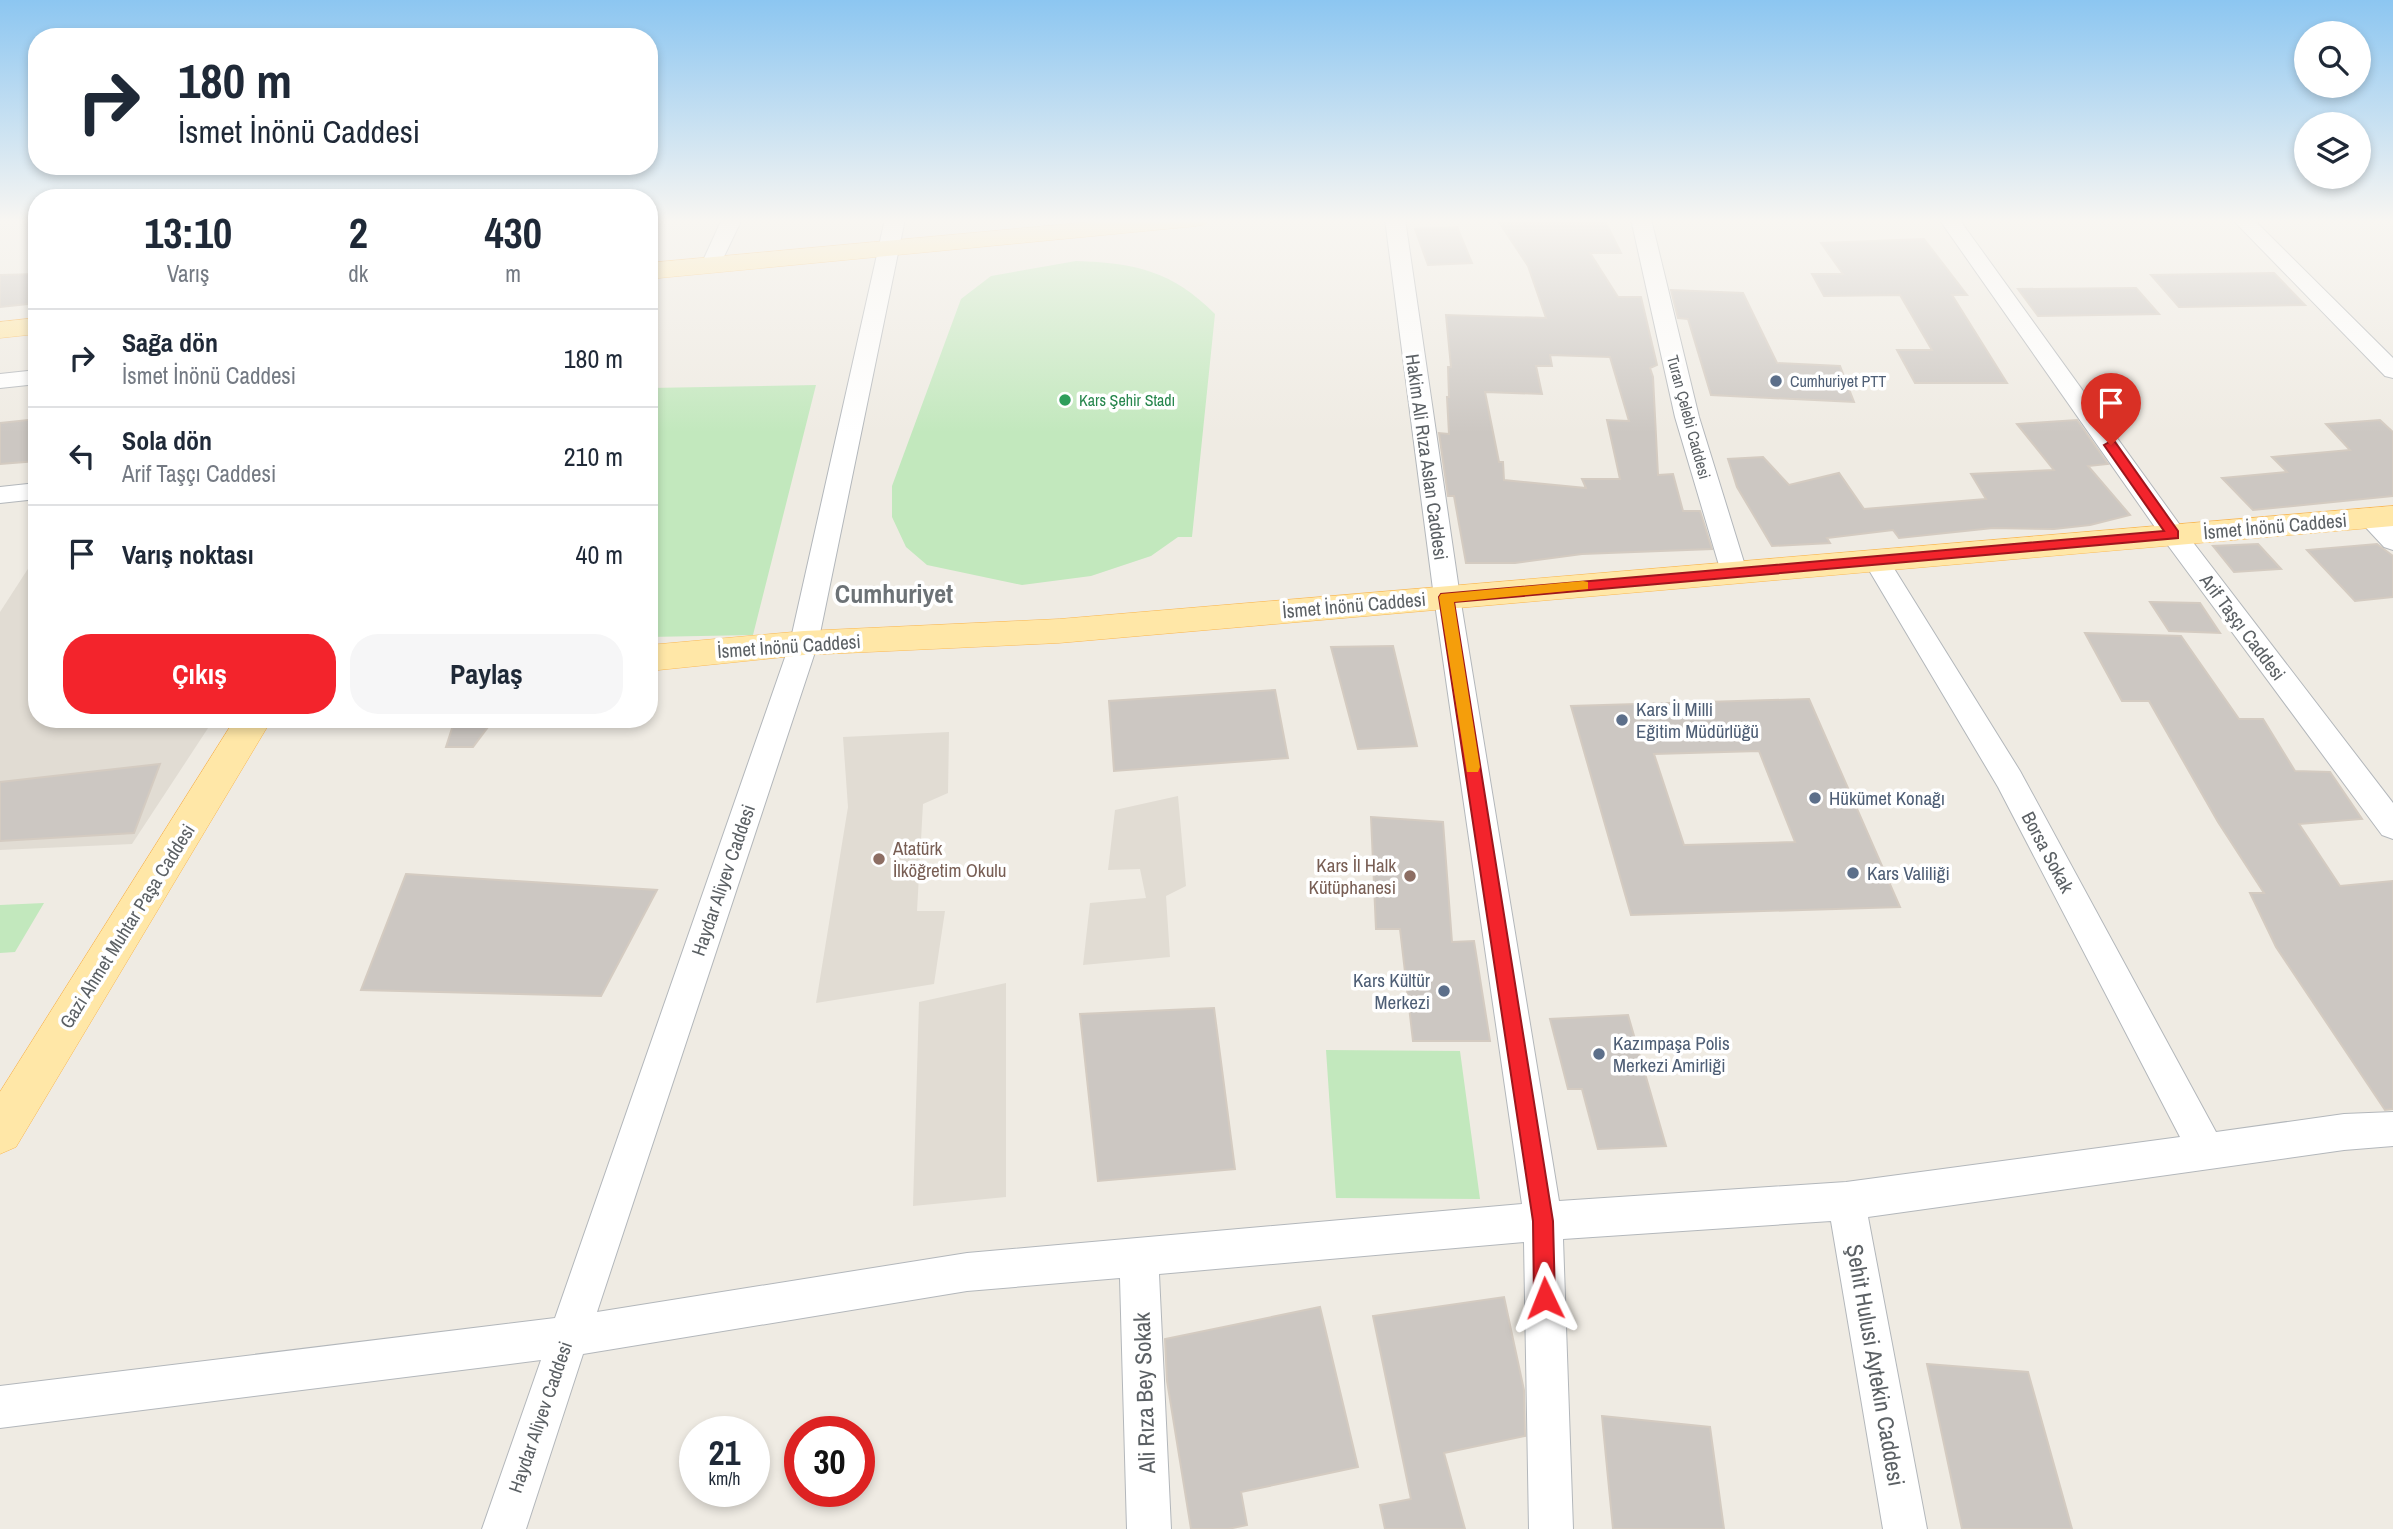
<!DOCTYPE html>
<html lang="tr">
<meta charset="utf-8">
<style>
:root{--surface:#fff;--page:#f6f6f7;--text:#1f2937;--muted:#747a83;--line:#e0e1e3;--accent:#f3242c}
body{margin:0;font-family:"Archivo Narrow",sans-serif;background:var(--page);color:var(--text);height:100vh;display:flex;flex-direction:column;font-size:26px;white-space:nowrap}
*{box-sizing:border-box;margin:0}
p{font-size:23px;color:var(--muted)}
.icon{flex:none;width:38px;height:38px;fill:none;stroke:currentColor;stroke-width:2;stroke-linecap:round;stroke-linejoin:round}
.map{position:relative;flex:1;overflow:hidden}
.side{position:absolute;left:28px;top:189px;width:630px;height:539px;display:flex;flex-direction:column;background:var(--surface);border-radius:28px;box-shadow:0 4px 10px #0003}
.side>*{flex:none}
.guide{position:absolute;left:28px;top:28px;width:630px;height:147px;border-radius:28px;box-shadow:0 4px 10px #0003;background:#fff;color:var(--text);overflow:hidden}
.fabs{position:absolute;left:2294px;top:21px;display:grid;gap:14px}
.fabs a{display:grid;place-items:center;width:77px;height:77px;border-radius:50%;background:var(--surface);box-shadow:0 4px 10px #0003;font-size:35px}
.speed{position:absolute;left:679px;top:1416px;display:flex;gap:14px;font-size:35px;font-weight:700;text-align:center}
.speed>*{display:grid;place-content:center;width:91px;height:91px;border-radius:50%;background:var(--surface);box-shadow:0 4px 10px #0003;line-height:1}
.speed small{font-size:18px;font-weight:400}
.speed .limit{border:10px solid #d22;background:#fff;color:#111}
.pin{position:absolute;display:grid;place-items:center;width:60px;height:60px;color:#fff;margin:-72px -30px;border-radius:50% 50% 50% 0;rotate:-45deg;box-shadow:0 0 7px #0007}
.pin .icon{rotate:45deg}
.me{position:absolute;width:77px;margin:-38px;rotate:358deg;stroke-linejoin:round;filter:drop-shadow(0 0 5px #0008)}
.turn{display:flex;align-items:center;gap:24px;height:147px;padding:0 35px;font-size:32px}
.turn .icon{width:91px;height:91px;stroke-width:2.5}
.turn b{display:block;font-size:49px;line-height:60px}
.eta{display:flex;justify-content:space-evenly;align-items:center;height:119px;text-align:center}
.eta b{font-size:42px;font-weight:800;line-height:49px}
.primary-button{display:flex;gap:14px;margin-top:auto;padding:14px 35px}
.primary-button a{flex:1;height:80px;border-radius:28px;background:var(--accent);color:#fff;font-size:28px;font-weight:800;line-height:80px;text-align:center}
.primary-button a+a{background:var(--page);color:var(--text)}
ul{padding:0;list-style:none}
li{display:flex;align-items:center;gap:21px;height:98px;padding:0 35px;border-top:2px solid var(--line)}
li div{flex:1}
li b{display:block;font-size:26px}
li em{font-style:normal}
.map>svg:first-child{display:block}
</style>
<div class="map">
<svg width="2393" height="1529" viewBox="0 0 2393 1529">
<rect width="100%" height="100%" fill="#efebe3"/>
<path fill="#e1dcd3" d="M33 561H37V719H214L132 844 0 850V612Z
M949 732 948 793 923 804 917 911H945L934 984 816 1003 848 807 843 737Z
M1178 796 1186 886 1166 896 1170 957 1083 965 1090 903 1146 898 1140 869 1108 870 1115 810Z
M1006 983V1197L913 1206 919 1002Z"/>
<path fill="#c2e8bd" d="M1076 261C1136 263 1172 271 1215 314L1192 537H1178L1151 556 1091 576 1022 585 927 565 906 547 892 517V486L961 299 991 276Z
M816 385 753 635 649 637V388Z
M44 903 15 952 0 953V905Z
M1326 1050 1460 1051 1480 1199 1336 1198Z"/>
<path fill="#ccc7c2" stroke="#d4cbc1" stroke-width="2" fill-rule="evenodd" d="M1497 219H1604L1621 253H1590L1618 297H1641L1657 365 1650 368 1653 377 1658 475 1673 474 1683 511H1700L1712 549 1582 554 1515 563H1466L1454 496H1448L1439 433 1449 434 1447 397H1449L1448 367H1451L1446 315 1546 318 1528 266ZM1550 355 1610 357 1629 421 1607 420 1620 479H1582L1586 488 1504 480 1503 462H1499L1485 392 1542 394 1536 366H1552Z
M1457 227 1472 263 1428 265 1415 229Z
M1924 239 1967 295H1952L2007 383H1915L1897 350H1932L1900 295 1824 296 1812 274H1843L1821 243Z
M2274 273 2305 305 2179 307 2151 275Z
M37 274V303L0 307V275Z
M2136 288 2159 314 2038 316 2018 289Z
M1671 290 1743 293 1777 363 1840 366 1854 402 1711 395 1688 319 1678 318Z
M37 419V461L0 464V423Z
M2077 420 2108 464 2088 466 2130 515 2090 525 2054 529 1993 528 1899 538 1893 530 1827 538 1830 543 1772 546 1737 487 1728 459 1763 457 1789 485 1839 473 1864 509 1986 499 1971 474 2054 470 2017 424Z
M2380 420 2393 432V496L2253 510 2222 478 2287 472 2272 457 2350 450 2326 424Z
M2258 544 2281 569 2234 572 2213 546Z
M2377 544 2393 556V597L2355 601 2307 550Z
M2150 602 2200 603 2220 633 2169 631Z
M2085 633 2181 636 2239 719H2263L2295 771 2330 772 2362 819 2299 824 2340 886 2393 881V1109L2385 1110 2276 947 2250 893H2264L2218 822 2149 701H2122Z
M1393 646 1417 746 1358 749 1331 647Z
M1275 690 1288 758 1114 771 1109 701Z
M1809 699 1900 907 1631 915 1571 706ZM1759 751 1795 842 1684 845 1654 754Z
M455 719H494L473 747H446Z
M160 764 134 833 0 841V782Z
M1371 817 1443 822 1452 942 1474 941 1490 1041H1413L1400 929H1376Z
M406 874 657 890 601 996 361 990Z
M1214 1008 1235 1169 1098 1181 1080 1014Z
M1628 1015 1666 1146 1598 1149 1582 1089H1568L1550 1019Z
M1504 1297 1524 1390 1525 1436 1444 1453 1465 1529H1385L1380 1505 1411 1499 1373 1316Z
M1320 1307 1358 1467 1241 1492 1247 1525 1228 1529H1191L1167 1381 1165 1339Z
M1927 1364 2028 1372 2072 1529H1962Z
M1602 1416 1710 1427 1724 1529H1613Z"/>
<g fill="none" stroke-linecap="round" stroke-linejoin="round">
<defs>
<path id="minor" d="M722 219H742L718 269H704L701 265Z
M885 219H905L818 643 597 1312 967 1253 1522 1204 1434 597 1385 219H1405L1460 597 1559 1201 1846 1182 2180 1137 1998 787 1863 560 1867 554 1876 551 1885 554 2020 771 2216 1132 2344 1114 2393 1112V1146L2344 1150 1868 1217 1927 1529H1883L1831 1221 1563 1239 1573 1529H1529L1524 1242 1159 1274 1171 1529H1127L1120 1278 967 1291 583 1354 526 1529H482L541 1360 0 1428V1386L555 1318 790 643Z
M1631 219H1651L1699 417 1747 572 1743 578 1734 581 1725 578 1721 572 1675 417Z
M1939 219H1959L2182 528 2393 803V839L2382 835 2164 540Z
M2232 219H2253L2393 358V378L2385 376Z
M37 370V384L0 388V374Z
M37 483V499L0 503V487Z
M2370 510 2379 512 2393 526V550L2384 547 2357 518 2361 512Z"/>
<path id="major" d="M1122 219H1209L1206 224 1197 226 649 279V263Z
M37 318V334L0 338V322Z
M2393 506V526L1059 643 804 655 649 671V645L804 631 1059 619Z
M235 719H272L16 1147 0 1154V1092Z"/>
</defs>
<use href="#minor" stroke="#b3b7bb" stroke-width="2"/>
<use href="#major" stroke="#fab751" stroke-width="1"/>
<use href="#minor" fill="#fff" fill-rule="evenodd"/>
<use href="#major" fill="#ffe7a7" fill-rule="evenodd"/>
</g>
<linearGradient id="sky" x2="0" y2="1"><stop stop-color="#8cc6f1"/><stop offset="0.51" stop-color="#f8f6f2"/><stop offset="1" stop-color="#f8f6f2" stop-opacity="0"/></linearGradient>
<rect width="2393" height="433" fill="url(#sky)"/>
<path fill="#f3242c" stroke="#9e171d" stroke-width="2" d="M2111 441 2115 442 2178 531V538L1454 602 1553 1221 1555 1298 1552 1305 1545 1308 1537 1305 1534 1298 1533 1221 1439 597 1441 594 2164 531 2104 445Z"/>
<path fill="#f59e0b" d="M1583 581 1588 582V589L1454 602 1480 767 1478 772H1467L1439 597 1441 594Z"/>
<g fill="#5c6f8a" stroke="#fff" stroke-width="2.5">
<circle cx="1776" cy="381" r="7"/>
<circle cx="1622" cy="720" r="7"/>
<circle cx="1815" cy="798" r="7"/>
<circle cx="1853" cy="873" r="7"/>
<circle cx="1444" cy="991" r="7"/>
<circle cx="1599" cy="1054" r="7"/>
</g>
<circle fill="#2e9e5b" stroke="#fff" stroke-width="2.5" cx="1065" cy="400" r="7"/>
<g fill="#8d6e63" stroke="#fff" stroke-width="2.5">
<circle cx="879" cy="859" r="7"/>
<circle cx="1410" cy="876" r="7"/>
</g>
<g text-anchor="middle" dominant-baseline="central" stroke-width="7" stroke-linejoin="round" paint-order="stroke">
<g font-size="16" fill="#4e5e75" stroke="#fff" text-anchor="start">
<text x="1790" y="381">Cumhuriyet PTT</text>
</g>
<g font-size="16" fill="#27864d" stroke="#fff" text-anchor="start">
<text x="1079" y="400">Kars Şehir Stadı</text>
</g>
<g font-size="16" fill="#5b6064" stroke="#fff">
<text transform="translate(1689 417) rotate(75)">Turan Çelebi Caddesi</text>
</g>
<g font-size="19" fill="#5b6064" stroke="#fff">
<text transform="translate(1427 457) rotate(82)">Hakim Ali Rıza Aslan Caddesi</text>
<text transform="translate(2275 526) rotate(-5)">İsmet İnönü Caddesi</text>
<text transform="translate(1354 605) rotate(-5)">İsmet İnönü Caddesi</text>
<text transform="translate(2243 627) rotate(53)">Arif Taşçı Caddesi</text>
<text transform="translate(789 646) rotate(-4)">İsmet İnönü Caddesi</text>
<text transform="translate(2048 852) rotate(62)">Borsa Sokak</text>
<text transform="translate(723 880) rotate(-71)">Haydar Aliyev Caddesi</text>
<text transform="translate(127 926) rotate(-58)">Gazi Ahmet Muhtar Paşa Caddesi</text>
<text transform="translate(540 1417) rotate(-71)">Haydar Aliyev Caddesi</text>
</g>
<g font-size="19" fill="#4e5e75" stroke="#fff" text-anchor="start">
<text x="1636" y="709">Kars İl Milli<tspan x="1636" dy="22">Eğitim Müdürlüğü</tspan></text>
<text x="1829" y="798">Hükümet Konağı</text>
<text x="1867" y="873">Kars Valiliği</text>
<text x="1430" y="980" text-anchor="end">Kars Kültür<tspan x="1430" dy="22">Merkezi</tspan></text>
<text x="1613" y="1043">Kazımpaşa Polis<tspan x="1613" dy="22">Merkezi Amirliği</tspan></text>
</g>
<g font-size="19" fill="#785e54" stroke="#fff" text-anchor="start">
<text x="893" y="848">Atatürk<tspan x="893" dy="22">İlköğretim Okulu</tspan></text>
<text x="1396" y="865" text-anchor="end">Kars İl Halk<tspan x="1396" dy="22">Kütüphanesi</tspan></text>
</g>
<g font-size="23" fill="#5b6064" stroke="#fff">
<text transform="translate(1876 1365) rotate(80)">Şehit Hulusi Aytekin Caddesi</text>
<text transform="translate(1144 1393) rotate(-92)">Ali Rıza Bey Sokak</text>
</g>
<g font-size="26" font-weight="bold" fill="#6c7276" stroke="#fff">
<text x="894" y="593">Cumhuriyet</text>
</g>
</g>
</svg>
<div class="fabs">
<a><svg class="icon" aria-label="search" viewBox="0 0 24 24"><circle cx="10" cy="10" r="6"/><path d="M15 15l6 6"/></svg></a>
<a><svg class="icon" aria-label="layers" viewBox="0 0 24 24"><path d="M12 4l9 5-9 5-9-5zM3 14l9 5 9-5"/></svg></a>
</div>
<div class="speed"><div>21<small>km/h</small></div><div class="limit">30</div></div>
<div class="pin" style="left:2111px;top:445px;background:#d93025"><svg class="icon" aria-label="arrive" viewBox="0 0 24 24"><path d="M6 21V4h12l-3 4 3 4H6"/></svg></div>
<svg class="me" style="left:1545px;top:1298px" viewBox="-20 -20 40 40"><path d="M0-17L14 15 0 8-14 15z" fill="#f3242c" stroke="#fff" stroke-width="4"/></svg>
<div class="guide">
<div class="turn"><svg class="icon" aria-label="right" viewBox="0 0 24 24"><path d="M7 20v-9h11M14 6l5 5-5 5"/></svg><div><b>180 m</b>İsmet İnönü Caddesi</div></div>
</div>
<section class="side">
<div class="eta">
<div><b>13:10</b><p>Varış</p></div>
<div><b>2</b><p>dk</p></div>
<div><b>430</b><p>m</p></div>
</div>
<ul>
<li><svg class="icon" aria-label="right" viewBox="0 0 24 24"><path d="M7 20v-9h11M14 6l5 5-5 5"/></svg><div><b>Sağa dön</b><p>İsmet İnönü Caddesi</p></div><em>180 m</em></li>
<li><svg class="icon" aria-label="left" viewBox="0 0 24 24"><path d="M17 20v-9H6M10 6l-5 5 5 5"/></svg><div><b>Sola dön</b><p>Arif Taşçı Caddesi</p></div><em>210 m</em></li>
<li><svg class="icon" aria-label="arrive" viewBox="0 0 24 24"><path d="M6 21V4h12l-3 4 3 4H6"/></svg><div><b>Varış noktası</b></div><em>40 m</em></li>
</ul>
<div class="primary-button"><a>Çıkış</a><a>Paylaş</a></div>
</section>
</div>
